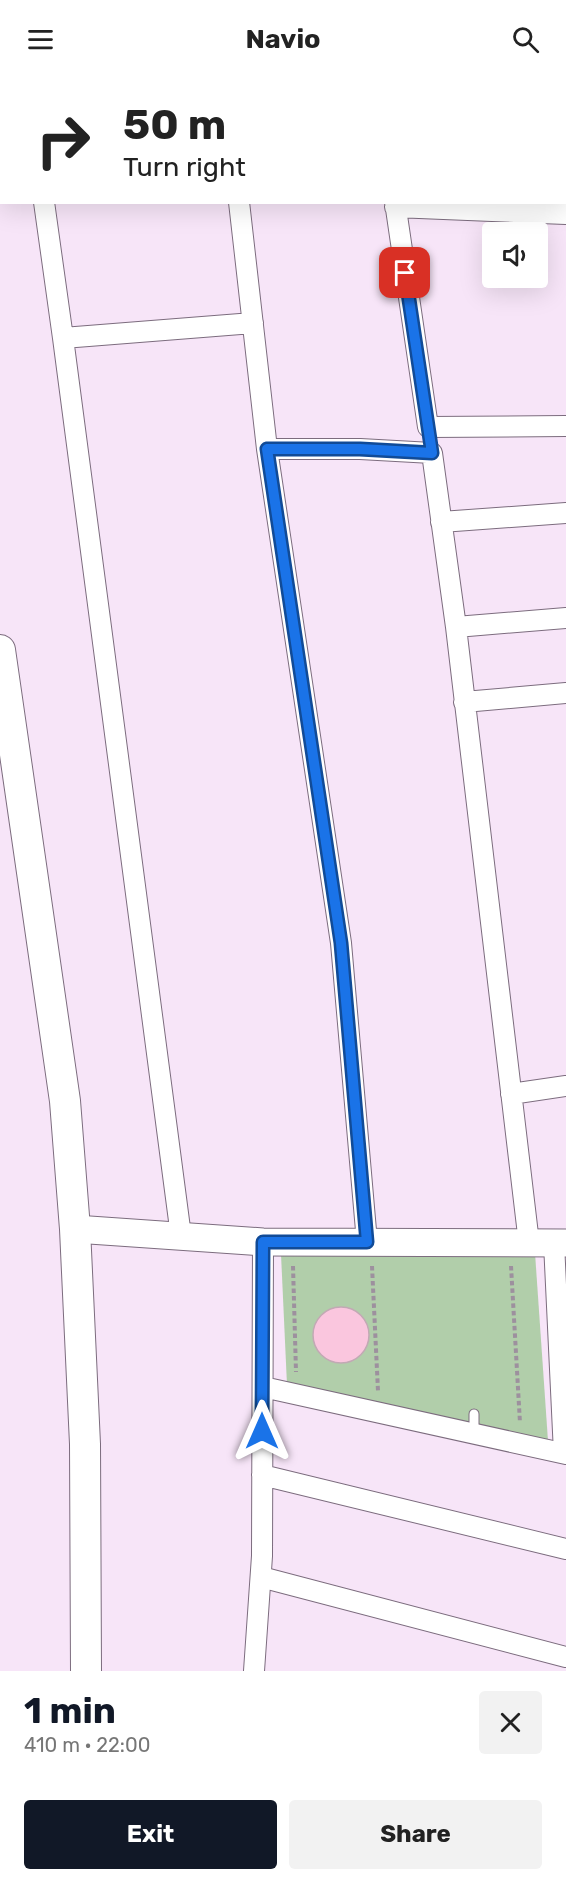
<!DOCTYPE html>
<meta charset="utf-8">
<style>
:root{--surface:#fff;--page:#f2f2f2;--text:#222;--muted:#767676;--accent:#111827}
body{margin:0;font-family:Rubik,sans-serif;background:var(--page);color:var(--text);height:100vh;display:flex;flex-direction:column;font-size:22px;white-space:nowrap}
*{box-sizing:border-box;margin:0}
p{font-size:20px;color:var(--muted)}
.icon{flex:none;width:33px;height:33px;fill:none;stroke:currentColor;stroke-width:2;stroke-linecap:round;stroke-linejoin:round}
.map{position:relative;height:1593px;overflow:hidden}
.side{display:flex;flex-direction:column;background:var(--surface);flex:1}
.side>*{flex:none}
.guide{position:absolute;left:0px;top:0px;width:567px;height:126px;box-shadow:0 6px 24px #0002;background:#fff;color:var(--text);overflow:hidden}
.tools{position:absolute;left:482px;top:144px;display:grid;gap:12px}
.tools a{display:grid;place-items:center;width:66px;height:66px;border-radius:6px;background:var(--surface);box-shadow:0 6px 24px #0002;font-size:30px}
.pin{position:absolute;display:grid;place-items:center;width:51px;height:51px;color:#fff;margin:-26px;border-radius:12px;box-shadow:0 3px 9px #0006}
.me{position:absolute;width:66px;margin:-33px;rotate:0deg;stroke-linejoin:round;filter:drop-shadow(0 0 4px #0008)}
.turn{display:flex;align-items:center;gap:21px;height:126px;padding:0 24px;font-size:27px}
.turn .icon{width:78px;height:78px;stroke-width:2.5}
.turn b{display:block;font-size:42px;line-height:51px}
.round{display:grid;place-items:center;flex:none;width:63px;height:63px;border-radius:6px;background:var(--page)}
.headline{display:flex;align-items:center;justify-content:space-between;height:102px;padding:0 24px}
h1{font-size:36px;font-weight:700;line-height:45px;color:var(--accent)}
.action{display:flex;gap:12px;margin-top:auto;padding:12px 24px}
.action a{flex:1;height:69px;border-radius:6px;background:var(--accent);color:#fff;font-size:24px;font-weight:700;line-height:69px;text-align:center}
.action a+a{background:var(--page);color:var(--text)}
header{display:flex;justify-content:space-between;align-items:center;height:78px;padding:0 24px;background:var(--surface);font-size:27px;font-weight:700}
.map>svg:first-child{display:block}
</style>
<header><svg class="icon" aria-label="menu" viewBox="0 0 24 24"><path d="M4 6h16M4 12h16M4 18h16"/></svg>Navio<svg class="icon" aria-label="search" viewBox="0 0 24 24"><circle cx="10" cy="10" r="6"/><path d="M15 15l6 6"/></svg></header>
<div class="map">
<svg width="566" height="1593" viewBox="0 0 566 1593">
<rect width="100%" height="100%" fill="#f7e5f8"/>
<path fill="#b1ceaa" d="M535 1175 548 1363 287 1307 281 1176Z"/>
<path fill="#fac6de" stroke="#c2a9b4" stroke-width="1.5" d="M313 1257a28 28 0 1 1 56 0a28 28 0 1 1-56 0Z"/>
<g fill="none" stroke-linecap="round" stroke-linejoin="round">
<defs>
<path id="lane" d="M474 1356V1336"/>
<path id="street" d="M27 0V2
M225 0V2
M373 0V2
M158 2 178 0
M44 124 63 260 253 245
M239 124 267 371
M395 124 428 349 566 348
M395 129 566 136
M63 260 181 1158
M441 444 566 435
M456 549 566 540
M464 624 566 615
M511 1016 566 1008
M367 1164 341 865 267 371H360L432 375 456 549 529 1165
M554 1165 564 1375
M263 1309 566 1376
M262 1397 566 1471
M261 1499 566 1579
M254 1593 262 1478 263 1164"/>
<path id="secondary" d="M75 1151 263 1164 566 1165"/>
<path id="primary" d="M0 572 65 1023 75 1151 85 1366 86 1593"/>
</defs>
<use href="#lane" stroke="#7c6c7e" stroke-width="11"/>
<use href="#street" stroke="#7c6c7e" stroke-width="22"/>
<use href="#secondary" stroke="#7c6c7e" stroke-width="29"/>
<use href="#primary" stroke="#7c6c7e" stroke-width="32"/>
<path stroke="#9d909e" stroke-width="4" stroke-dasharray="4.5 3" stroke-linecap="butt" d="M293 1188 296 1294
M372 1188 378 1313
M511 1188 520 1345"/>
<use href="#lane" stroke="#fff" stroke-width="9"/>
<use href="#street" stroke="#fff" stroke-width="20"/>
<use href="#secondary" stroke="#fff" stroke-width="27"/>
<use href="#primary" stroke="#fff" stroke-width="30"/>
</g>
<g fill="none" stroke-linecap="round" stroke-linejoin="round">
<defs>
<path id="route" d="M262 1353 263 1164H367L341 865 267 371H360L432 375 405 195"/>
</defs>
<use href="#route" stroke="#114b97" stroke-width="15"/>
<use href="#route" stroke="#1a73e8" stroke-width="10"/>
</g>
</svg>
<div class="tools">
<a><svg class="icon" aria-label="sound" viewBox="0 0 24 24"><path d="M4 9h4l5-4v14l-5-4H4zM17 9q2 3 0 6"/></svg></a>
</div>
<div class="pin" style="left:405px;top:195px;background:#d93025"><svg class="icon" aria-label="arrive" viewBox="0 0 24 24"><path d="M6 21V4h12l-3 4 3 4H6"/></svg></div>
<svg class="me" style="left:262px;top:1353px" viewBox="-20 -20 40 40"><path d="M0-17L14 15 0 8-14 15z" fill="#1a73e8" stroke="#fff" stroke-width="4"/></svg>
<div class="guide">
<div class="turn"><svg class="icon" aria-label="right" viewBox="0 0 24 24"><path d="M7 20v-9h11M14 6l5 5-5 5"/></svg><div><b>50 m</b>Turn right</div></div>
</div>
</div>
<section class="side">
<div class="headline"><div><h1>1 min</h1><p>410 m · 22:00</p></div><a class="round"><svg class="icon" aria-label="close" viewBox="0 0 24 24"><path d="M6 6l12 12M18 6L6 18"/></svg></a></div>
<div class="action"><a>Exit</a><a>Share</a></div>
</section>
